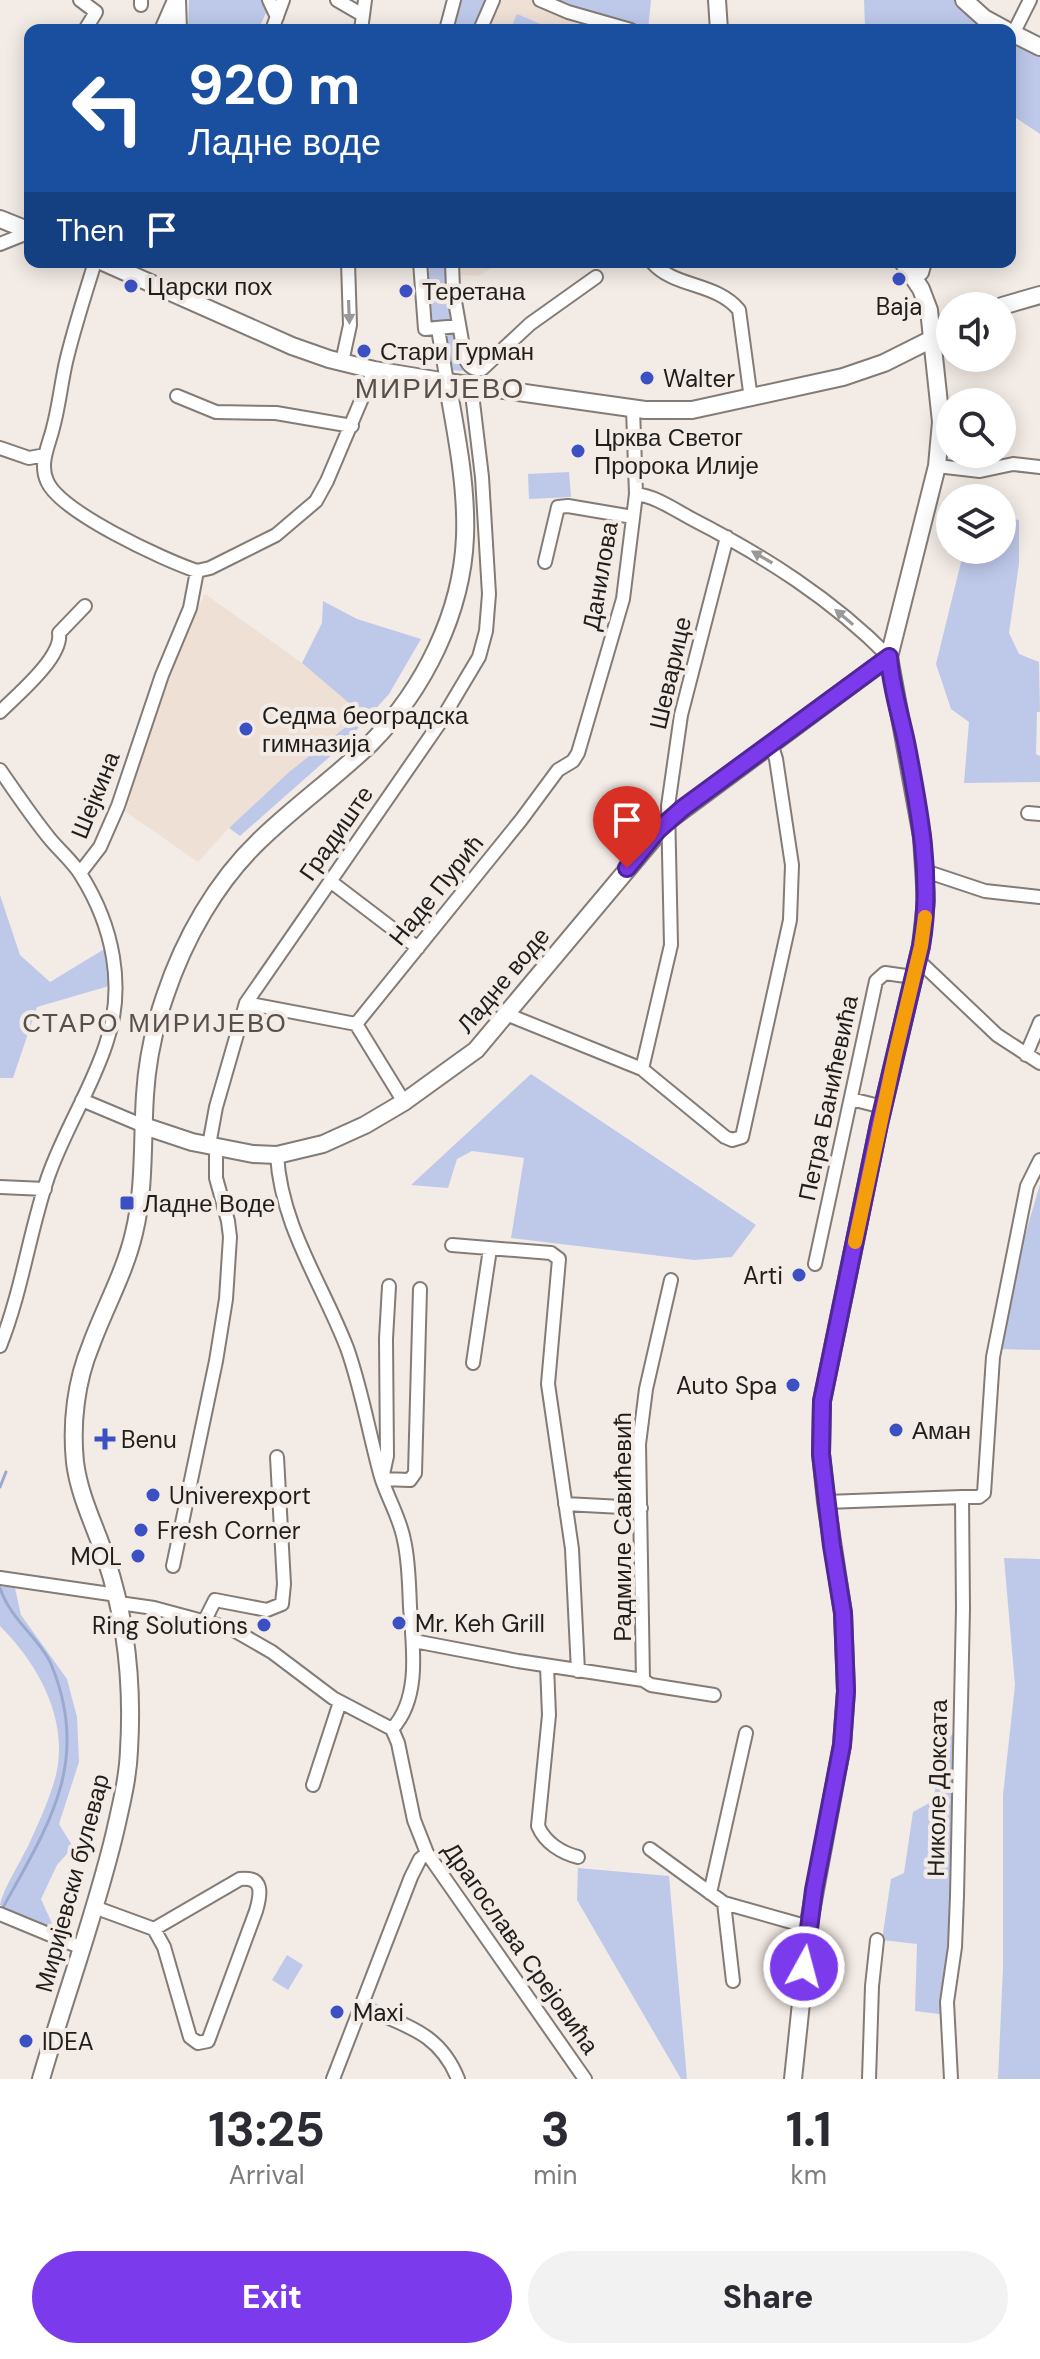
<!DOCTYPE html>
<meta charset="utf-8">
<style>
:root{--surface:#fff;--page:#f2f2f3;--text:#2b2b33;--muted:#7c7c81;--accent:#7c3aed}
body{margin:0;font-family:"DM Sans",sans-serif;background:var(--page);color:var(--text);height:100vh;display:flex;flex-direction:column;font-size:30px;white-space:nowrap}
*{box-sizing:border-box;margin:0}
p{font-size:26px;color:var(--muted)}
.icon{flex:none;width:44px;height:44px;fill:none;stroke:currentColor;stroke-width:2;stroke-linecap:round;stroke-linejoin:round}
.map{position:relative;height:2079px;overflow:hidden}
.details{display:flex;flex-direction:column;background:var(--surface);flex:1}
.details>*{flex:none}
.top-card{position:absolute;left:24px;top:24px;width:992px;height:244px;border-radius:16px;box-shadow:0 4px 20px #0003;background:#1a4fa0;color:#fff;overflow:hidden}
.fabs{position:absolute;left:936px;top:292px;display:grid;gap:16px}
.fabs a{display:grid;place-items:center;width:80px;height:80px;border-radius:50%;background:var(--surface);box-shadow:0 4px 20px #0003;font-size:40px}
.pin{position:absolute;display:grid;place-items:center;width:68px;height:68px;color:#fff;margin:-82px -34px;border-radius:50% 50% 50% 0;rotate:-45deg;box-shadow:0 0 8px #0007}
.pin .icon{rotate:45deg}
.me{position:absolute;width:88px;margin:-44px;rotate:7deg;stroke-linejoin:round;filter:drop-shadow(0 0 6px #0008)}
.turn{display:flex;align-items:center;gap:28px;height:168px;padding:0 32px;font-size:36px}
.turn .icon{width:104px;height:104px;stroke-width:2.5}
.turn b{display:block;font-size:56px;line-height:68px}
.then{display:flex;align-items:center;height:76px;padding:0 32px;background:#0003;gap:16px;font-size:30px}
.eta{display:flex;justify-content:space-evenly;align-items:center;height:136px;text-align:center}
.eta b{font-size:48px;font-weight:800;line-height:56px}
.primary-button{display:flex;gap:16px;margin-top:auto;padding:16px 32px}
.primary-button a{flex:1;height:92px;border-radius:48px;background:var(--accent);color:#fff;font-size:32px;font-weight:800;line-height:92px;text-align:center}
.primary-button a+a{background:var(--page);color:var(--text)}
.map>svg:first-child{display:block}
</style>
<div class="map">
<svg width="1040" height="2079" viewBox="0 0 1040 2079">
<rect width="100%" height="100%" fill="#f3ebe5"/>
<path fill="#efe0d5" d="M498 0H533L619 30H485Z
M458 262H495L489 270 478 276 458 275Z
M205 594 302 663 363 713 289 772 229 828 198 862 126 812 143 745 180 647Z"/>
<path fill="#bec9ea" d="M189 0H272L258 30H188Z
M462 0H488L474 30H453Z
M540 0H651L648 30H632Z
M864 0H957L998 30H859L865 27Z
M517 14 555 30H510Z
M1010 37 1040 51V134L1010 114Z
M427 262H448L450 319 431 321 426 315Z
M453 332 457 335 463 371 450 370 445 335Z
M569 472 571 497 529 499 528 474Z
M1002 517 1019 520V564L1009 633 1019 654 1039 662 1040 712H1037L1036 754 1040 756V782L964 783 969 722 951 709 936 664 964 550H1002Z
M323 601 357 619 421 639 389 694 343 745 240 836 229 828 289 772 362 714 302 663 322 623Z
M0 895 20 955 50 982 111 945 116 984 37 1007 13 1078H0Z
M531 1074 756 1225 732 1257 694 1260 511 1238 524 1158 472 1151 457 1159 448 1188 411 1185Z
M1040 1184V1350L1000 1349 1017 1263Z
M1004 1558 1040 1559V2079H998L1003 1968V1795L1015 1685Z
M0 1586 15 1588 21 1615 67 1679 77 1717 79 1762 59 1824 73 1847 57 1865 41 1899 55 1930 0 1905C3 1889 21 1861 29 1844 39 1822 50 1798 56 1775 69 1719 38 1664 0 1626Z
M960 1723 947 2015 915 2011 917 1944 882 1940 891 1879 904 1873 913 1812 931 1802 935 1791 936 1757Z
M578 1868 669 1876 687 2079H681L577 1900Z
M287 1955 303 1965 288 1990 272 1980Z"/>
<g fill="none" stroke-linecap="round" stroke-linejoin="round">
<path stroke="#9ca9ce" stroke-width="3" d="M0 1487 6 1472
M0 1588C11 1621 39 1637 51 1664 92 1762 48 1826 1 1911"/>
<defs>
<path id="street" d="M80 0 96 12 85 30
M141 0V5
M269 0 277 17
M337 0 361 14
M540 0 568 12 631 30
M161 30 174 0
M272 30 283 0
M361 30 365 0
M446 30 454 0
M480 30 493 0
M1013 34 1030 0
M0 244 30 232
M95 262C85 295 74 328 66 362 61 384 59 406 53 428 49 445 39 463 47 481 60 512 164 560 197 571
M420 262 425 329 459 326
M452 262 453 290 465 358C469 367 473 370 482 369L530 324 596 277
M652 262C674 288 716 282 739 310L751 399
M915 278 922 273 925 262
M438 329 447 382
M342 362 350 325 348 262
M177 396 216 412 276 413 352 426
M0 448 29 458 45 455
M937 466 980 471 1013 464 1040 467
M636 494C655 496 675 510 692 519 764 556 832 599 889 657
M545 562 558 507 568 506 633 517
M197 571 210 568 276 535 316 501 327 481 374 370
M0 712C17 695 63 657 59 633L85 606
M0 770C16 793 32 817 50 839 60 851 73 862 81 875 113 926 126 987 106 1044 91 1090 64 1131 48 1177 29 1233 22 1291 0 1346
M1028 813 1040 814
M925 871 985 891 1040 897
M80 873 100 847 118 806 162 675 190 608 197 571
M330 881 418 948
M917 959 997 1035 1040 1063
M246 1003 356 1024 404 1102
M506 1014 642 1069 725 1137 732 1140 742 1137 790 920 792 865 776 759 771 743
M356 1024 521 820 558 770 573 761 578 753 623 599 636 494 633 409
M1026 1055 1040 1022
M642 1069 671 945 668 806 681 715 727 537
M851 1099 883 1107
M82 1100 144 1126
M209 1145 216 1107 246 1003 439 724 479 657 486 631 489 594 482 477 473 402
M277 1155C281 1226 322 1283 347 1348 362 1390 369 1434 381 1477 388 1499 400 1518 404 1540 409 1562 409 1585 410 1607 413 1646 421 1698 392 1729
M0 1187 45 1189
M452 1245 551 1253 559 1259 548 1384 572 1549 578 1671
M815 1264 876 981 885 973 913 977
M389 1286 386 1339 387 1456 382 1479 410 1480 415 1473 420 1289
M473 1363 490 1249
M826 1502 962 1497
M565 1504 641 1508
M173 1566 216 1361 226 1299 230 1237 228 1221 216 1178V1147
M0 1578 117 1595
M119 1603 154 1608 232 1629 272 1652 333 1698 392 1729
M205 1620 215 1600 267 1610 282 1604 284 1584 277 1457
M414 1641 518 1661 643 1680 651 1685 714 1695
M547 1666 549 1715 538 1826C545 1843 562 1853 578 1857
M643 1680 639 1444 646 1389 671 1280
M392 1729 398 1743 414 1820 427 1853 585 2079
M313 1785 340 1702
M650 1849 724 1903 809 1927
M710 1893 746 1733
M724 1903 733 1981
M94 1907 154 1929 240 1879C264 1876 261 1894 256 1911L208 2041 198 2043 190 2037 164 1947 154 1929
M0 1914 82 1948
M361 2006C404 2026 439 2031 458 2079
M333 2079 411 1877 420 1859 427 1853
M869 2079 872 1986 877 1940
M951 2079 947 2002 955 1947 957 1896 963 1608 962 1497H979L984 1493 993 1357 1027 1186 1040 1160"/>
<path id="secondary" d="M177 0 178 30
M717 0 719 30
M964 0 984 18 1006 30
M1010 32 1040 47
M0 219 30 231
M103 262 292 346 329 359 374 370 447 382 645 410H692L843 377 884 363 950 330
M1002 306 1040 295
M144 1126 192 1142 253 1154 277 1155 323 1144 365 1125 404 1102 476 1050 668 821 889 657
M41 2079C65 1996 95 1916 115 1832 121 1805 128 1778 129 1750 133 1684 127 1622 106 1559 96 1528 79 1496 75 1462 71 1423 76 1381 91 1345 105 1307 125 1272 134 1233 145 1188 142 1141 145 1095 147 1062 154 1028 165 996 184 939 216 882 260 840 295 806 336 777 371 743 424 689 462 613 465 537 467 486 456 432 447 382
M793 2079 810 1917 842 1745 846 1691 843 1613 826 1502 821 1454 822 1401 879 1124 921 946 926 901 922 837 889 657 937 466 941 422 929 310 921 289 903 262"/>
</defs>
<use href="#street" stroke="#837b76" stroke-width="16"/>
<use href="#secondary" stroke="#837b76" stroke-width="20"/>
<use href="#street" stroke="#fff" stroke-width="12"/>
<use href="#secondary" stroke="#fff" stroke-width="16"/>
</g>
<defs><path id="oneway-solid" d="M-6-.8H1V-3.2L6.5 0L1 3.2V.8H-6Z" transform="scale(2)"/></defs>
<g fill="#9b9998">
<use href="#oneway-solid" transform="translate(349 312) rotate(88)"/>
<use href="#oneway-solid" transform="translate(762 557) rotate(-150)"/>
<use href="#oneway-solid" transform="translate(844 617) rotate(-140)"/>
</g>
<g fill="none" stroke-linecap="round" stroke-linejoin="round">
<defs>
<path id="route" d="M627 868 658 830 683 808 889 657C891 686 900 714 906 742 919 809 933 879 921 946L879 1124 822 1401 821 1454 832 1546 843 1613 846 1691 842 1745 814 1890 804 1967"/>
</defs>
<use href="#route" stroke="#51269a" stroke-width="20"/>
<use href="#route" stroke="#7c3aed" stroke-width="14"/>
<path stroke="#f59e0b" stroke-width="14" d="M855 1242 895 1055 921 946 925 917"/>
</g>
<g fill="#3b51c3" stroke="#f3ebe5" stroke-width="3">
<circle cx="899" cy="279" r="8"/>
<circle cx="131" cy="286" r="8"/>
<circle cx="406" cy="291" r="8"/>
<circle cx="364" cy="351" r="8"/>
<circle cx="647" cy="378" r="8"/>
<circle cx="578" cy="451" r="8"/>
<circle cx="246" cy="729" r="8"/>
<rect x="119" y="1195" width="16" height="16" rx="4"/>
<circle cx="799" cy="1275" r="8"/>
<circle cx="793" cy="1385" r="8"/>
<circle cx="896" cy="1430" r="8"/>
<path d="M101 1427h8v8h8v8h-8v8h-8v-8h-8v-8h8z"/>
<circle cx="153" cy="1495" r="8"/>
<circle cx="141" cy="1530" r="8"/>
<circle cx="138" cy="1556" r="8"/>
<circle cx="399" cy="1623" r="8"/>
<circle cx="264" cy="1625" r="8"/>
<circle cx="337" cy="2012" r="8"/>
<circle cx="26" cy="2041" r="8"/>
</g>
<g text-anchor="middle" dominant-baseline="central" stroke-width="8" stroke-linejoin="round" paint-order="stroke">
<g font-size="24" fill="#201d1b" stroke="#f3ebe5" text-anchor="start">
<text x="147" y="286">Царски пох</text>
<text x="422" y="291">Теретана</text>
<text x="899" y="306" text-anchor="middle">Baja</text>
<text x="380" y="351">Стари Гурман</text>
<text x="663" y="378">Walter</text>
<text x="594" y="437">Црква Светог<tspan x="594" dy="28">Пророка Илије</tspan></text>
<text x="262" y="715">Седма београдска<tspan x="262" dy="28">гимназија</tspan></text>
<text x="143" y="1203">Ладне Воде</text>
<text x="783" y="1275" text-anchor="end">Arti</text>
<text x="777" y="1385" text-anchor="end">Auto Spa</text>
<text x="912" y="1430">Аман</text>
<text x="121" y="1439">Benu</text>
<text x="169" y="1495">Univerexport</text>
<text x="157" y="1530">Fresh Corner</text>
<text x="122" y="1556" text-anchor="end">MOL</text>
<text x="415" y="1623">Mr. Keh Grill</text>
<text x="248" y="1625" text-anchor="end">Ring Solutions</text>
<text x="353" y="2012">Maxi</text>
<text x="42" y="2041">IDEA</text>
</g>
<g font-size="24" fill="#201d1b" stroke="#f3ebe5">
<text transform="translate(600 576) rotate(-80)">Данилова</text>
<text transform="translate(670 673) rotate(-77)">Шеварице</text>
<text transform="translate(95 795) rotate(-68)">Шејкина</text>
<text transform="translate(336 833) rotate(-55)">Градиште</text>
<text transform="translate(436 890) rotate(-51)">Наде Пурић</text>
<text transform="translate(503 980) rotate(-50)">Ладне воде</text>
<text transform="translate(828 1098) rotate(-78)">Петра Банићевића</text>
<text transform="translate(622 1527) rotate(-90)">Радмиле Савићевић</text>
<text transform="translate(937 1788) rotate(-89)">Николе Доксата</text>
<text transform="translate(72 1883) rotate(-75)">Миријевски булевар</text>
<text transform="translate(521 1948) rotate(55)">Драгослава Срејовића</text>
</g>
<g font-size="26" letter-spacing="2" fill="#564f4b" stroke="#f3ebe5">
<text x="155" y="1023">СТАРО МИРИЈЕВО</text>
</g>
<g font-size="28" letter-spacing="2" fill="#564f4b" stroke="#f3ebe5">
<text x="440" y="388">МИРИЈЕВО</text>
</g>
</g>
</svg>
<div class="fabs">
<a><svg class="icon" aria-label="sound" viewBox="0 0 24 24"><path d="M4 9h4l5-4v14l-5-4H4zM17 9q2 3 0 6"/></svg></a>
<a><svg class="icon" aria-label="search" viewBox="0 0 24 24"><circle cx="10" cy="10" r="6"/><path d="M15 15l6 6"/></svg></a>
<a><svg class="icon" aria-label="layers" viewBox="0 0 24 24"><path d="M12 4l9 5-9 5-9-5zM3 14l9 5 9-5"/></svg></a>
</div>
<div class="pin" style="left:627px;top:868px;background:#d93025"><svg class="icon" aria-label="arrive" viewBox="0 0 24 24"><path d="M6 21V4h12l-3 4 3 4H6"/></svg></div>
<svg class="me" style="left:804px;top:1967px" viewBox="-20 -20 40 40"><circle r="17" fill="#7c3aed" stroke="#fff" stroke-width="3"/><path d="M0-11L8 9 0 5-8 9z" fill="#fff"/></svg>
<div class="top-card">
<div class="turn"><svg class="icon" aria-label="left" viewBox="0 0 24 24"><path d="M17 20v-9H6M10 6l-5 5 5 5"/></svg><div><b>920 m</b>Ладне воде</div></div>
<div class="then">Then<svg class="icon" aria-label="arrive" viewBox="0 0 24 24"><path d="M6 21V4h12l-3 4 3 4H6"/></svg></div>
</div>
</div>
<section class="details">
<div class="eta">
<div><b>13:25</b><p>Arrival</p></div>
<div><b>3</b><p>min</p></div>
<div><b>1.1</b><p>km</p></div>
</div>
<div class="primary-button"><a>Exit</a><a>Share</a></div>
</section>
